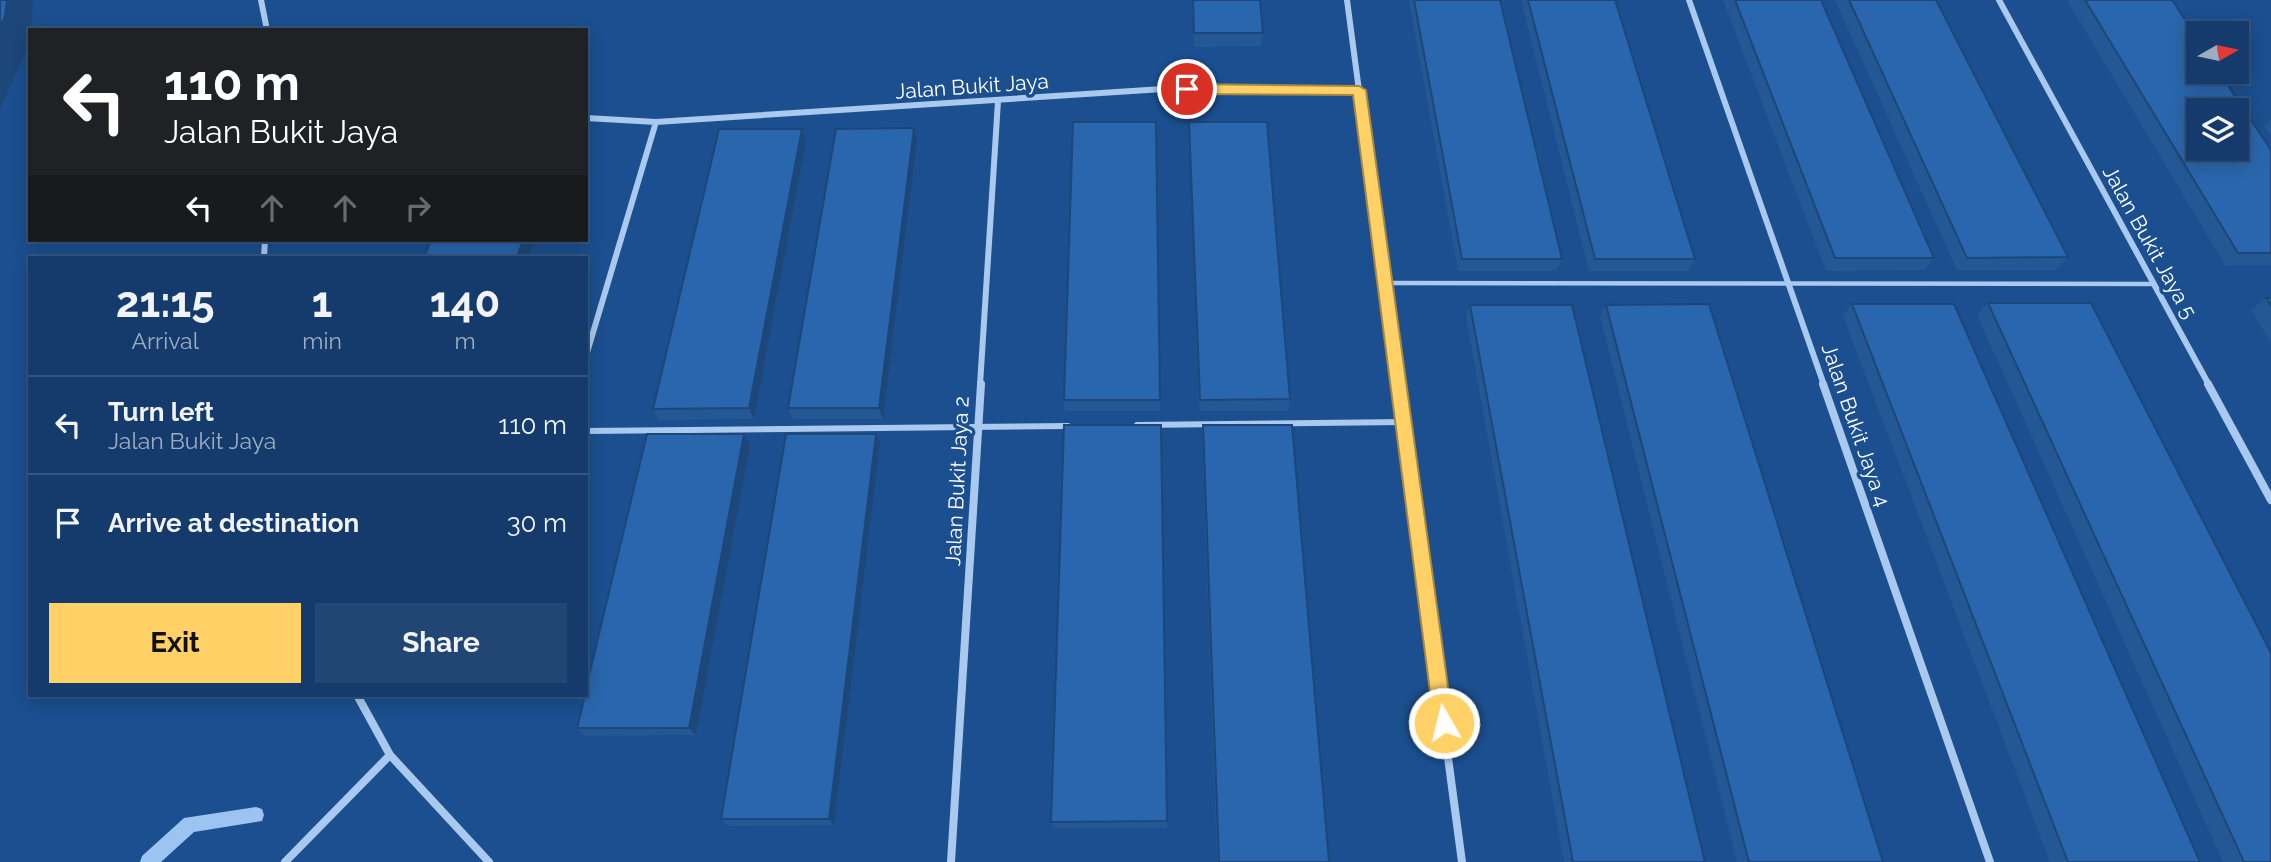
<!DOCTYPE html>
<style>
:root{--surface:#143b6b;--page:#214673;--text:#f1f3f6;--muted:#9dadc1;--line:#33557e;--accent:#ffd166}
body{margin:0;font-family:Raleway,sans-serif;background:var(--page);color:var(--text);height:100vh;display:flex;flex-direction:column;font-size:26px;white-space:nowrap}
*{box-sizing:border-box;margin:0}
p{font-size:23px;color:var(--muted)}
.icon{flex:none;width:38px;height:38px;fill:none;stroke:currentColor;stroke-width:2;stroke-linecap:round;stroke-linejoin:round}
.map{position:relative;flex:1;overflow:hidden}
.side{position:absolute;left:28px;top:256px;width:560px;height:441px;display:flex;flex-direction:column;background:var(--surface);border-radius:0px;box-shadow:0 4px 18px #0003,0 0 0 2px var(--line)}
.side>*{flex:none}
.top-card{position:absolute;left:28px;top:28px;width:560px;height:214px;border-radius:0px;box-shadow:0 4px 18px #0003,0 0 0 2px var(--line);background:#202124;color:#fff;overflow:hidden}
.needle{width:46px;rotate:81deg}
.buttons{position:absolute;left:2186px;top:21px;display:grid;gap:14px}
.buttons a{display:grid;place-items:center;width:63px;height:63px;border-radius:0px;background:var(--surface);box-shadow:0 4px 18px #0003,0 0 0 2px var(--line);font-size:35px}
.pin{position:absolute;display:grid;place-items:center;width:60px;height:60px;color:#fff;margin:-30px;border:4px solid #fff;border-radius:50%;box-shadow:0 2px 7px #0007}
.me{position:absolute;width:77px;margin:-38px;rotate:352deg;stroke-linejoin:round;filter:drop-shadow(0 0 5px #0008)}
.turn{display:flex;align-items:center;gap:24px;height:147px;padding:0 21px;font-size:32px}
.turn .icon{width:91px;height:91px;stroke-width:2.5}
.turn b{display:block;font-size:49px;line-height:60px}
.lanes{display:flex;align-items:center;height:66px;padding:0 21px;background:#0003;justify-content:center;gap:35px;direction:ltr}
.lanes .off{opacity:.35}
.eta{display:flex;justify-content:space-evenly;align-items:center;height:119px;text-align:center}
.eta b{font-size:42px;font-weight:700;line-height:49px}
.cta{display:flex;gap:14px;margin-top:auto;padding:14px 21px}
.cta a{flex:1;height:80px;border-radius:0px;background:var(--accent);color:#111;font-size:28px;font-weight:700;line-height:80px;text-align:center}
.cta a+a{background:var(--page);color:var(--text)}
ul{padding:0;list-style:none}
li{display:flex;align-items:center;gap:21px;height:98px;padding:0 21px;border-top:2px solid var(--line)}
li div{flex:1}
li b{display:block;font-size:26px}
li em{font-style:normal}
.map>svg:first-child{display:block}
</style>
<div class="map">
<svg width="2271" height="862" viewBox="0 0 2271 862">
<rect width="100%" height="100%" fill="#1b4f8f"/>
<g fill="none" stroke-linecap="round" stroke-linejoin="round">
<path fill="#9cc4f0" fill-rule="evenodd" d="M256 807 262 809 264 815 262 821 194 832 161 862H140L142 856 184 818Z"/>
<path stroke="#a9c9ee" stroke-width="4.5" d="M1385 283 2153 284"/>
<path stroke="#a9c9ee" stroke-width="6" d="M1137 425 1404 422
M586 431 1068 426"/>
<path stroke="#a9c9ee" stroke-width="6" d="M261 0 267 30
M1347 0 1398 385
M1689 0 1824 385
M1999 0 2209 385
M586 118 656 122 1163 89 1359 91
M264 257 265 240
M586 356 656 122
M980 385 998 101"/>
<path stroke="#a9c9ee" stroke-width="8" d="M1398 384 1462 862
M1823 384 1990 862
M2208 384 2271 500
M357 695 390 755 489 862
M285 862 390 755
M951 862 981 384"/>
</g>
<path fill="#245895" d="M1192 0H1260L1263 33 1261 46 1194 47Z
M1409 0H1500L1562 259 1556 271H1458Z
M1521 0H1615L1695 259 1688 271H1589Z
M1723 0H1821L1934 258 1924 270 1826 271Z
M1835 0H1936L2068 257 2056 270H1957Z
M2067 0H2172L2271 150V265H2225Z
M2271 119V136L2264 126Z
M1189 122 1290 399 1288 411H1199L1189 135Z
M914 128 917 141 883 419H793L788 408Z
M806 141 754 419 659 420 653 409Z
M2266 298H2271V343L2251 310Z
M1988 303 2271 862H2223L1977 315Z
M1852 304 2200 862H2050L1843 316Z
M1470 305 1705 862H1564L1466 317Z
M1606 305 1883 862H1737L1600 316Z
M1064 400H1160V411H1065Z
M1203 425 1329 862H1217L1202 436Z
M744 434 750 445 696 735 585 736 577 728Z
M880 444 834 825 728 826 721 819Z
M1167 821V828H1053L1051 822Z"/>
<path fill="#1d4779" d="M7 0H33L30 42 0 109V27Z
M914 128 917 141 883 419 879 408Z
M802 129 806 141 754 419 749 408Z
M523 240H534L529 257H517Z
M744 434 750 445 696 735 689 728Z
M876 434 880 444 834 825 829 819Z"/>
<path fill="#2a66ad" stroke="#1d4779" stroke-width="2" fill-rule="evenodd" d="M0 0H7L5 16 0 27Z
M1193 0H1260L1263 33H1194Z
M1414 0H1500L1562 259H1462Z
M1528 0H1615L1695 259H1595Z
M1735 0H1821L1934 258H1835Z
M1849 0H1936L2068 257 1967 258Z
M2085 0H2172L2198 39V72H2219L2271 150V253H2238ZM2198 110H2236V149H2198Z
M1073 122H1156L1160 400H1064Z
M1189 122H1267L1290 399 1200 400Z
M914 128 879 408H788L836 129Z
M719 129H802L749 408 653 409Z
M431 240H523L517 257H424Z
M2266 298H2271V306Z
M1988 303H2091L2271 653V862H2244Z
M1709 304 1883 862H1749L1606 305Z
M1852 304H1954L2200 862H2068Z
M1470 305H1572L1705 862H1573Z
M1064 425H1161L1167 821 1051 822Z
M1203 425H1292L1329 862H1219Z
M647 434H744L689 728H577L585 695H586V688Z
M786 434H876L829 819H721Z"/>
<path fill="#ffd166" stroke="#a68842" stroke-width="2" d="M1187 84 1359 86 1366 90 1453 723 1450 730 1444 732 1437 730 1434 723 1353 95 1187 94 1181 89Z"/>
<g text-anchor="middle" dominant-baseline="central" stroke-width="7" stroke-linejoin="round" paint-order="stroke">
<g font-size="21" fill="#fff" stroke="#1b4f8f">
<text transform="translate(972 86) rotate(-4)">Jalan Bukit Jaya</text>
<text transform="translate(2150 242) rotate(61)">Jalan Bukit Jaya 5</text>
<text transform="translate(1856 425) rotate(71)">Jalan Bukit Jaya 4</text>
<text transform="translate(957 481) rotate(-87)">Jalan Bukit Jaya 2</text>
</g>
</g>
</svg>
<div class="buttons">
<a><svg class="needle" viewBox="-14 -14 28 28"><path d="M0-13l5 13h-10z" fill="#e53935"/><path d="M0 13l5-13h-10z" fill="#9dadc1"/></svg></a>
<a><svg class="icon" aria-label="layers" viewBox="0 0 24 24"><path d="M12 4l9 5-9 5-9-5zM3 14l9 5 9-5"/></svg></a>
</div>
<div class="pin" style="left:1187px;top:89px;background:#d93025"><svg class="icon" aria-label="arrive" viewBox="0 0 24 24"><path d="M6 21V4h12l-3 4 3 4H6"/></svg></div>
<svg class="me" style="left:1444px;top:723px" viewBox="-20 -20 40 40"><circle r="17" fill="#ffd166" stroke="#fff" stroke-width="3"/><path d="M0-11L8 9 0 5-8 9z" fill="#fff"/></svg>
<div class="top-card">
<div class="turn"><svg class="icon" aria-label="left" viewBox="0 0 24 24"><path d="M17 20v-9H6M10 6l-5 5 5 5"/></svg><div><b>110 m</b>Jalan Bukit Jaya</div></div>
<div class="lanes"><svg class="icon" aria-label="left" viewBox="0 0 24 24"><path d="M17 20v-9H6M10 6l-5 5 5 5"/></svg><svg class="icon off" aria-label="ahead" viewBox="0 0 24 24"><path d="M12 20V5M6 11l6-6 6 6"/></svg><svg class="icon off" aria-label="ahead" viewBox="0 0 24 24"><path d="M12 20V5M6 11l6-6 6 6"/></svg><svg class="icon off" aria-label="right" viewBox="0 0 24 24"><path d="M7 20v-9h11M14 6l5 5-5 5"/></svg></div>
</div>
<section class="side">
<div class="eta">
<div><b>21:15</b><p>Arrival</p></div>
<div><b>1</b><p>min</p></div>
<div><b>140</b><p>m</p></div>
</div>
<ul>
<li><svg class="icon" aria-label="left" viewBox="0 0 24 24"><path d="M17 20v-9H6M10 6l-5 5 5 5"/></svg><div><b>Turn left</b><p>Jalan Bukit Jaya</p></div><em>110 m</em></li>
<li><svg class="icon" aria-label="arrive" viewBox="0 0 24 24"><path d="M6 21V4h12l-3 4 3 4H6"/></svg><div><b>Arrive at destination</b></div><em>30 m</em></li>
</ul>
<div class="cta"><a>Exit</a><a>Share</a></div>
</section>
</div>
